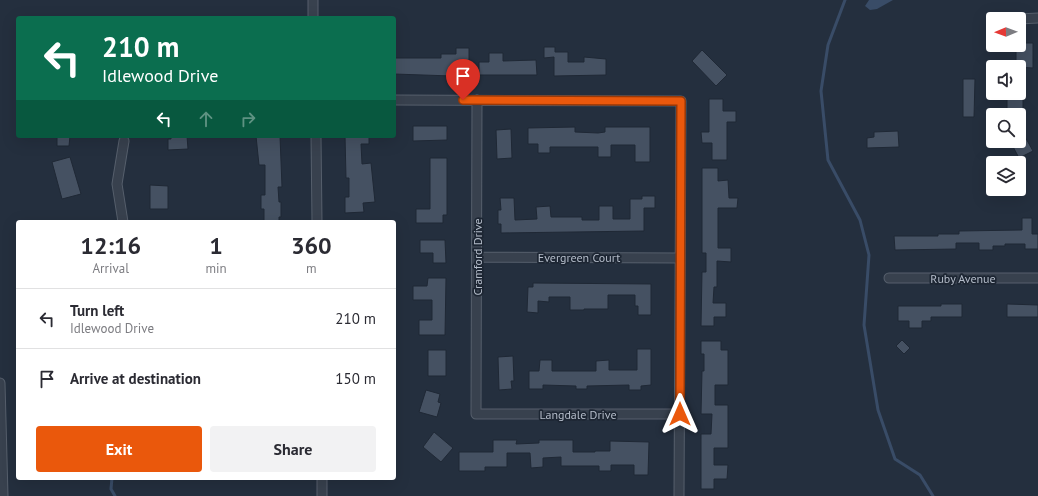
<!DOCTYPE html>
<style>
:root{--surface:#fff;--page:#f2f2f3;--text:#2b2b33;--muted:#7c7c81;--line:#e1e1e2;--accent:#ea580c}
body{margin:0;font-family:"PT Sans",sans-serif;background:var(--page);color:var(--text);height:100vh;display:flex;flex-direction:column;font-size:15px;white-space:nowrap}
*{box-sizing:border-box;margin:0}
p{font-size:13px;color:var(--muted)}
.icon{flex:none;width:22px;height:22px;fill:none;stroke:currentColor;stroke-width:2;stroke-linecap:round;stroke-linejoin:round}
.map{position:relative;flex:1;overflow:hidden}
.details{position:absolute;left:16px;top:220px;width:380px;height:260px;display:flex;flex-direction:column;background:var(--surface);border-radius:4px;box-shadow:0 4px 16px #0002}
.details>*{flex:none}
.top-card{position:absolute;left:16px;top:16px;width:380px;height:122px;border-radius:4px;box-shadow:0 4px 16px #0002;background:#0b6e4f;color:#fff;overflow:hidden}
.needle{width:26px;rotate:269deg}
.tools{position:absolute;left:986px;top:12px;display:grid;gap:8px}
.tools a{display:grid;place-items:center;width:40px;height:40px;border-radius:4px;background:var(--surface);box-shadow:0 4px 16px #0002;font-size:20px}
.pin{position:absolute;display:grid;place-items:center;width:34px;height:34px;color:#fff;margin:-41px -17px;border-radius:50% 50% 50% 0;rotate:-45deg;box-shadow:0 0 4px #0007}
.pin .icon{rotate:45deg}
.me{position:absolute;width:44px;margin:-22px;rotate:0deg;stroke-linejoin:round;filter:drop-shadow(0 0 3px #0008)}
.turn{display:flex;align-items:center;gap:14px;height:84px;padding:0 20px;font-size:18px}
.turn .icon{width:52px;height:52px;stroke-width:2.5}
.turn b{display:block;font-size:28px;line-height:34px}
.lanes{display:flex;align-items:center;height:38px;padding:0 20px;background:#0003;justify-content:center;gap:20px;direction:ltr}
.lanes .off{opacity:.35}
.eta{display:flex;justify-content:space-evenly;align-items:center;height:68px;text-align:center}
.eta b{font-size:24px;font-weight:700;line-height:28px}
.button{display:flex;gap:8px;margin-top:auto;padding:8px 20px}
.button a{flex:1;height:46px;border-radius:4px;background:var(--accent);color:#fff;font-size:16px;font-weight:700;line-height:46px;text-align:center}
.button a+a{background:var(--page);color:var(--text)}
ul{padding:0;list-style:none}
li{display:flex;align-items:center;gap:12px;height:60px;padding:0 20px;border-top:1px solid var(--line)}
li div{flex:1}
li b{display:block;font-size:15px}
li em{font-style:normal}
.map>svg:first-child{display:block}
</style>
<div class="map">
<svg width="1038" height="496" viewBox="0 0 1038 496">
<rect width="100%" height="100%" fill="#242f3e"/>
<path fill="#394c67" d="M869 0H893L877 9 870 10 865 6Z"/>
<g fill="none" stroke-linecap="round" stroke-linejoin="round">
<path stroke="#394c67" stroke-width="3" d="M845 0 828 45 821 91 828 160 860 220 869 255 864 325 878 410 895 459 920 475 933 496
M112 478 111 489 115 496"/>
</g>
<path fill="#455162" stroke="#1f2835" d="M1019 43H1033V68L1016 67V45H1019Z
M544 47H555V52H568V62H584V57L606 59V75L554 76V57L544 58Z
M456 48H469V69H452V76L394 74V58H441V54H456Z
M702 50 727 75 716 86 692 61Z
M489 53H503V61L536 60 537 75H479V62H489Z
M963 79H975L974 117H963Z
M1007 93H1023V111L1007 112Z
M709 99H723V111H736V122H727V160H712V143H702L701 132H709Z
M413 126H447V140L413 141Z
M1019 126 1033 151 1019 158 1010 141H1019Z
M575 127V132L598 133 605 132V127H650V162H635V145H611V157H598V147H550V153H538V144H528V128Z
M511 129 512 158 497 159 496 130Z
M898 131 899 147 867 148V138L874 137V132Z
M57 136H70L69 146H57Z
M171 136H187L188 149 168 150V139H171Z
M256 136H280L282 187H278L279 202H281V217H279V222H264V209H261V195H265V165H259Z
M345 136H369V144H361L362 164 371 163 375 202 363 203 364 212 345 213V197H349V178H346Z
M70 157 81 194 62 199 52 162Z
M430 158H447V215H443V223H416V209H430Z
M702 168H718V181L728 180 729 198H738L737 208H718V248H731V262L717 261V287H714L713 303H726V317H714V326H701L702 272H706V253H702Z
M150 185 168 186V209H150Z
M642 196H655V208H644V231L501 233V224H498V210H501L500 198H514L515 220 537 219 536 207 550 206 551 217H582V220H599V206H613V219H630V199H642Z
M1022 218H1032V234H1038V249H1025V244H1005V246H993V250H979V243H956V249L895 250 894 236H938V234H959V231L1022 230Z
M420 240H445L446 263H433V253H420Z
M428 278H446L445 335H419V320H432V300H413V286H427Z
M533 283 651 284V315H638V306H635V295H608V309H584V310H570V297H549V302L538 301V313L527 312 528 287H533Z
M941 304H962V317H931V321H922V328H909V321H898V306H941Z
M1007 304 1038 305V317H1007Z
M902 340 910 348 904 354 896 346Z
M701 341H721V350H728V385H715V405H728V448H714V465H728L727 479H714V489H701V434H711L712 414H701L702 371H704V354H701Z
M637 349H651V385L641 386V390H629V385L587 386V389H576V386L543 385V389H529V371H539L540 360H552V371H596V361L609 360V370H637Z
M428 350H446V376H428Z
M513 356 514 381H511L512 389 499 390 498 357Z
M426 390 440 394 438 402 441 403 437 417 419 412Z
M434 432 453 448 441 462 423 447Z
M493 440H517L516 444 539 443V440H573V452H595V451H610V441L649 442 648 475H634V465H611V471H599V466H561V457L543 458V467L531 468 530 453H507V467H485V471H459V452H493Z"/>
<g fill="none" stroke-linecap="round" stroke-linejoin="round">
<defs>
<path id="minor" d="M313 0V18
M1019 19 1038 18
M394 100 681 101 679 496
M477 100 476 414H680
M316 136 317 222
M123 222 117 184 124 141
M477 257 680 258
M889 278H1038
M0 383 3 496
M322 478V496"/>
</defs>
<use href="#minor" stroke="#565f6c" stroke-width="11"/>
<use href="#minor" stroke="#38414e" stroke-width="9"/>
</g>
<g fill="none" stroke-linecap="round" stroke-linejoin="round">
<defs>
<path id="route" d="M463 100 681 101 680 414"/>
</defs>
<use href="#route" stroke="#983908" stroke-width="10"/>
<use href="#route" stroke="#ea580c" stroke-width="7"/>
</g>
<g text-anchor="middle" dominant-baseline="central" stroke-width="3.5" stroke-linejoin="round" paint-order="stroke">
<g font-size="12" fill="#b4bcc9" stroke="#1d2633">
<text transform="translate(477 257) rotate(-90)">Cramford Drive</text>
<text x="579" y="257">Evergreen Court</text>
<text x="963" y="278">Ruby Avenue</text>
<text x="578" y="414">Langdale Drive</text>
</g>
</g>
</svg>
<div class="tools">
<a><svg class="needle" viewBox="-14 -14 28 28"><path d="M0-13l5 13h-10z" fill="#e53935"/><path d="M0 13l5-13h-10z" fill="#7c7c81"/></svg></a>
<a><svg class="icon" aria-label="sound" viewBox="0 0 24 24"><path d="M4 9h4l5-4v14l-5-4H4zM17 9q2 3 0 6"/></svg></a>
<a><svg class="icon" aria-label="search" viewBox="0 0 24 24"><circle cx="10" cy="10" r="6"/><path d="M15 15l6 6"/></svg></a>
<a><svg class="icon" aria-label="layers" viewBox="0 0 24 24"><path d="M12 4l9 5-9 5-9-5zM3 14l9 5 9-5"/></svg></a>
</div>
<div class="pin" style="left:463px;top:100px;background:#d93025"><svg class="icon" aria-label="arrive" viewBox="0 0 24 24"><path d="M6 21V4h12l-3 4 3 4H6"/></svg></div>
<svg class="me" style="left:680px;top:414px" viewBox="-20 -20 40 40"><path d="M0-17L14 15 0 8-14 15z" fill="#ea580c" stroke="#fff" stroke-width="4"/></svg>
<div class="top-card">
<div class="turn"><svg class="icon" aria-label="left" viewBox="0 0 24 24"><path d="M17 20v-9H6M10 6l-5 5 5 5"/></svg><div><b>210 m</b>Idlewood Drive</div></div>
<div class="lanes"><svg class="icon" aria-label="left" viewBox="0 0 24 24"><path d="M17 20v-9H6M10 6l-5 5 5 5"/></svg><svg class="icon off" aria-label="ahead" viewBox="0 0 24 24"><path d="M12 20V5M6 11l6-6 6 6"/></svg><svg class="icon off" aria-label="right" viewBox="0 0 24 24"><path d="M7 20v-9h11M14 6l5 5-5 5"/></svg></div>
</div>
<section class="details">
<div class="eta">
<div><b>12:16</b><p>Arrival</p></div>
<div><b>1</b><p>min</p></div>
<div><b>360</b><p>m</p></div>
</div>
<ul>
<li><svg class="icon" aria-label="left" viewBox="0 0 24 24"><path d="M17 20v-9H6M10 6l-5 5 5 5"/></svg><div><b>Turn left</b><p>Idlewood Drive</p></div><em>210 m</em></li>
<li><svg class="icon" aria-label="arrive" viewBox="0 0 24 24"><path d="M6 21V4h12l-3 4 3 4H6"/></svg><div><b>Arrive at destination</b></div><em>150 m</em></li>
</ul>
<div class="button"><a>Exit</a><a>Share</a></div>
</section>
</div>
